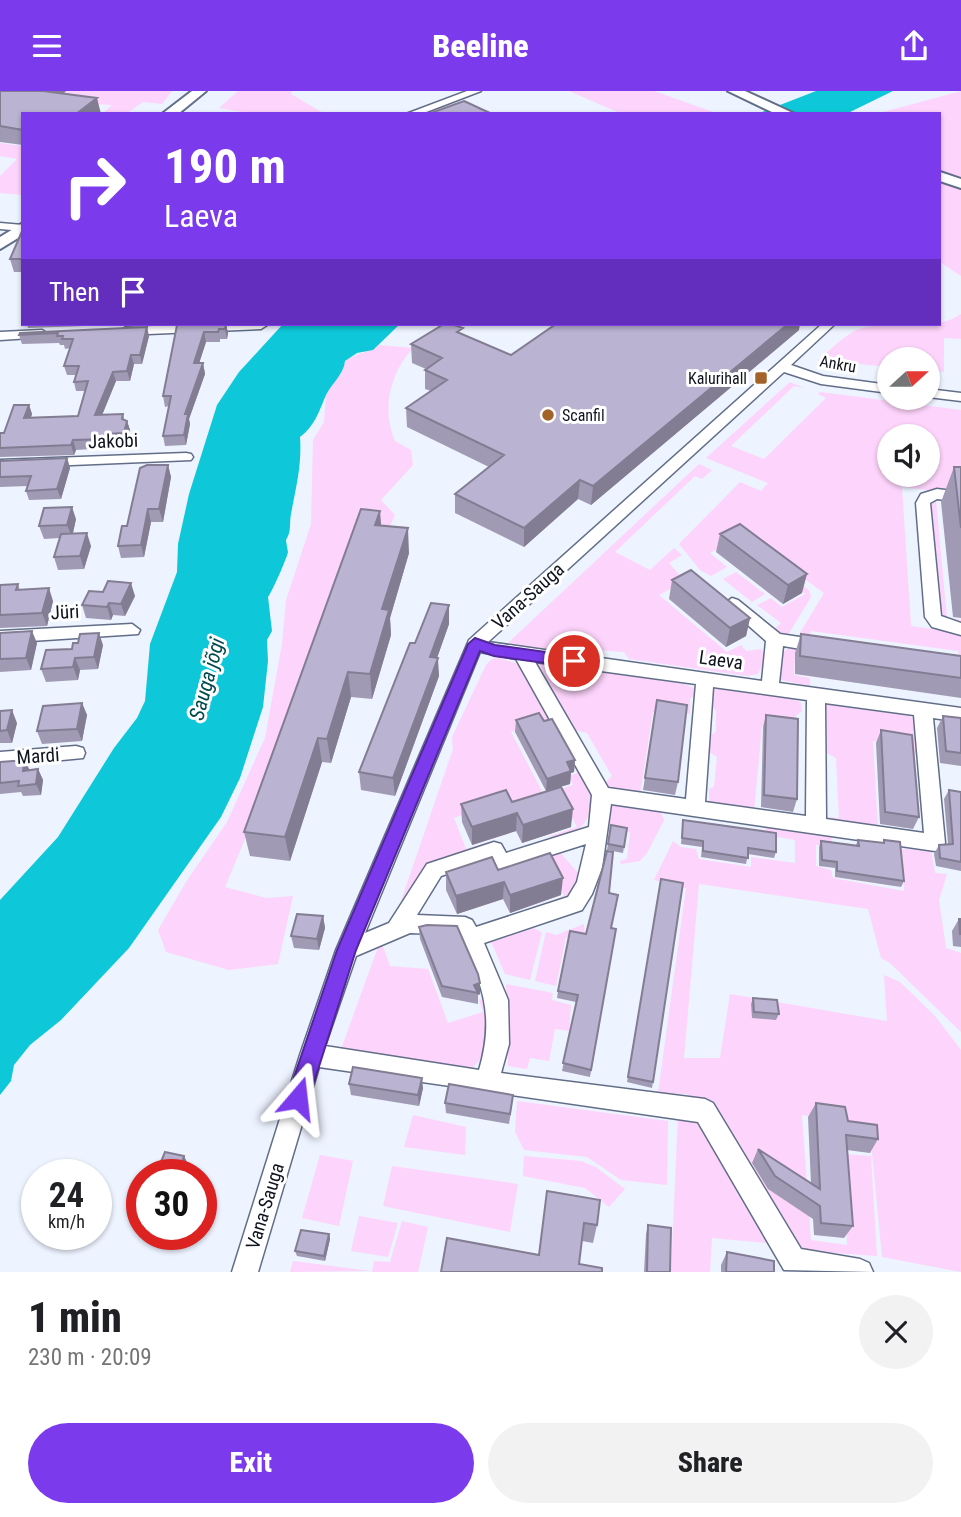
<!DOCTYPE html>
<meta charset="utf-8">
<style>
:root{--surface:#fff;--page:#f2f2f2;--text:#202124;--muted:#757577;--accent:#7c3aed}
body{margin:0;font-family:"Roboto Condensed",sans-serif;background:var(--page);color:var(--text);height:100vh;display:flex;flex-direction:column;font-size:26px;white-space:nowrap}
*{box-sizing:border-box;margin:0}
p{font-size:23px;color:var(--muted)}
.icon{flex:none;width:38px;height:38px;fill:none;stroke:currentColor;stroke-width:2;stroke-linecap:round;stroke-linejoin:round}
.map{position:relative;height:1181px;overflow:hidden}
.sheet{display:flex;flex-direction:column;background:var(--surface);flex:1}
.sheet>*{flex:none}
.guide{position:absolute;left:21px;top:21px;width:920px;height:214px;border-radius:0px;box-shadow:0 2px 5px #0004;background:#7c3aed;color:#fff;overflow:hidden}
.needle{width:46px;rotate:69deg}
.tools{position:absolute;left:877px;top:256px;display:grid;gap:14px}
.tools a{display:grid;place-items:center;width:63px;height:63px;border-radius:50%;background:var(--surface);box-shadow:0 2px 5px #0004;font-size:35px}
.speed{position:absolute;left:21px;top:1068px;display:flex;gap:14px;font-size:35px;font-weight:700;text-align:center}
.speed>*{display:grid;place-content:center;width:91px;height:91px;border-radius:50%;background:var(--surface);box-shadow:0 2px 5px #0004;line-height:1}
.speed small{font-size:18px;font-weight:400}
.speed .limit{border:10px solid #d22;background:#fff;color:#111}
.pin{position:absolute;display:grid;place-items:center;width:60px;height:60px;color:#fff;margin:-30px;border:4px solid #fff;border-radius:50%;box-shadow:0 2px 7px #0007}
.me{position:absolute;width:77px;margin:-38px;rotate:17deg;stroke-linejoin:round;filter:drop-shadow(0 0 5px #0008)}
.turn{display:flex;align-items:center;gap:24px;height:147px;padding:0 28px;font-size:32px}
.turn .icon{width:91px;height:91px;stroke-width:2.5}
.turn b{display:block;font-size:49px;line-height:60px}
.then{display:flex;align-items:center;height:66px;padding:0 28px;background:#0003;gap:14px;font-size:26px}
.round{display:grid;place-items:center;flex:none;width:74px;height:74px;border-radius:37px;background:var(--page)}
.overview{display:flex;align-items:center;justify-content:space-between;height:119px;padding:0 28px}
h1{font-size:42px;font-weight:800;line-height:52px}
.primary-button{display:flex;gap:14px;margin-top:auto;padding:14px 28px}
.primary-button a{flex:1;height:80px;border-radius:42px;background:var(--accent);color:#fff;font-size:28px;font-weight:800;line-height:80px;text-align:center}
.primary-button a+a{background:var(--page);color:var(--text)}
header{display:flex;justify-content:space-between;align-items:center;height:91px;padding:0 28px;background:var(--accent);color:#fff;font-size:32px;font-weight:800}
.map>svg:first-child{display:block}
</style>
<header><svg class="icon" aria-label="menu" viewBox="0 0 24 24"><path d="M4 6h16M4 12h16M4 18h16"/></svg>Beeline<svg class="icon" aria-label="share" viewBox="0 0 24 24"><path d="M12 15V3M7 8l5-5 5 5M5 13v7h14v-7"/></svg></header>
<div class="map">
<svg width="961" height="1181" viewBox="0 0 961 1181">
<rect width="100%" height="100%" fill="#edf3ff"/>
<path fill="#fdd4fb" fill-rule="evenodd" d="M20 0H172L162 13 143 11 126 23H102L112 14 0 7Z
M238 0H292L291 3 325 23H255L219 17Z
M569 0H654L719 23H622Z
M961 0V185L940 171V23H876Z
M0 52 23 55V104L0 102V85L17 68 0 65Z
M961 223V248L944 247V281L928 279V268H889V276L818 269C831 259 847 241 862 237 895 227 934 242 961 223Z
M379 254 413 257C390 282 381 318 395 350L411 359 413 374 381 409 395 424 258 717 225 796 266 807 293 805 278 873 229 879 166 861 158 839 186 791 227 731 265 647 282 553 286 509 311 433 313 349 324 331 326 303 343 278 345 270C356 262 369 262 379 254Z
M790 291 804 297 794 295 731 355 764 368 826 307 818 303 820 301 961 319V403L902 396 911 535 961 542V572L958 560 811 540 808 548 797 547 824 502 763 458 736 448 710 462 727 476 711 485 700 479 679 453 740 391 761 400 768 392 706 367ZM889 345H928V383H889Z
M699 373 712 379 702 388 695 385 615 461 650 479 674 457 682 464 669 472 685 490 659 504 727 561 741 554 746 560 761 558 766 566 758 583 747 585 629 568 624 561 597 559 587 564 513 555 509 551Z
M931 406 961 412 936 409 947 527 961 529V534L940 527 929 409Z
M736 481 765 503 752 511 723 488Z
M799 492 809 499 811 506 788 544 773 539 781 532 757 514 771 507 782 516 805 503 795 494Z
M793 555 811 563 795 562 794 584 810 587V595L781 589C775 575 778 561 793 555Z
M499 567 521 574 562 642 544 631 511 641 544 704 573 694 569 685 577 682 573 673 578 671 594 707C585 739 582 739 551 748L550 745 577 736 563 710 513 726 504 710 454 727 466 758 489 751 491 754 433 775 407 809 401 810 453 658 452 646 486 574 492 568Z
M537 571 684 593 694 597 695 604 690 608V623L653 621 640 703 608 698 603 694 612 685 587 642 569 638 533 574Z
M720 597 792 607 801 612 802 620 796 625 794 638 762 635 754 721 709 714V698L714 696 717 666 706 659V647L716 641V620L709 612 714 598Z
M827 612 910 625 918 634 920 664H911L908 655 873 650 878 739 825 730 824 726 839 727 836 667 821 659V615Z
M610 711 659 717 664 729 647 762 640 770 621 773 620 770 627 768 630 741 603 736Z
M766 733 831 743 832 755 816 754V775L831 779 833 787 904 800 902 758 931 759 935 782 947 783 939 809 946 857 961 862V941L890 872 881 867 868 818 699 793 684 967H720L730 903 887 930 884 884 900 891 935 925 961 959V1181L882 1166 870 1042 840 1029 802 1024 811 1149 847 1154 844 1063 871 1065 877 1165 807 1160 787 1145 714 1022 687 1003 658 1002 686 797 654 789 673 750 681 756 696 758 699 768 751 776V766L795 772V749L765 744Z
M556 757 580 784 578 802 544 818 542 814 564 805 550 777 499 795Z
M584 833 585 847 566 846 556 895 535 890 546 841 556 844Z
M526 834 542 841 530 889 505 883 490 848Z
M382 853 390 875 428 878 448 932 483 921 479 909 486 907C490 936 495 959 470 979L340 961 378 856Z
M506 893 553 902 552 909 571 914 569 940 555 938 549 970 530 967 527 978 508 975Z
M517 1010 668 1030 667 1094 621 1089 587 1066 524 1059 515 1041Z
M413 1024 466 1036 465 1064 404 1056Z
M678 1024 698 1025 727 1075 737 1102 767 1145 766 1152 712 1147 710 1181H671Z
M320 1064 353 1070 339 1135 302 1127Z
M524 1065 581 1070 596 1076 625 1098 609 1116 585 1097 523 1085Z
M392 1075 518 1093 510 1141 383 1115Z
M359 1125 398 1132 388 1166 351 1160Z
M402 1130 428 1136 418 1181H372L374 1170 390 1171Z
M293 1170 371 1180 290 1181Z"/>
<path fill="#0ec8d9" d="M816 0H893L846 23H757Z
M283 233H400L373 259 357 262 345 270C344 283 332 292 326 304 319 320 315 335 300 346 302 374 296 396 291 423 289 433 292 439 286 449 286 450 288 461 288 461 287 467 272 501 268 506L272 540 267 549 268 570 263 616 240 687 221 726 129 857 61 929 30 954 14 974 11 990 0 1004V809L58 746 114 657 137 627 145 610 150 553 177 481 178 453 189 403 217 314 239 281Z"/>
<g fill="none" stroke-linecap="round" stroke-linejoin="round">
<defs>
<path id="street" d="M467 0H481L421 23H406Z
M0 132 23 134V140L0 138Z
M204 233 267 234 261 238 126 244 120 240 126 236Z
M822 233H835L791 274 823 285 889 294V302L821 293 784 281 488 551 762 590 766 550 724 513 732 507 738 509 780 543 819 549 828 555 819 561 783 555 779 592 961 617V631L933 627 945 752 942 758 935 760 611 713 602 777 592 803 582 819 484 852 508 909 509 953 501 982 705 1008 713 1012 801 1158 860 1168 869 1172 873 1181 784 1179 698 1031 319 976 258 1181H232L300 964 336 859 469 549ZM480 561 516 568 592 704 589 736 506 762 501 753 494 751 427 773 389 832 365 842ZM535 571 696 593 686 708 608 697ZM713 596 807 609 806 725 705 711ZM825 612 914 624 924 742 826 728ZM586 753 577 791 568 806 476 836 472 829 465 826 417 824 441 785 489 769 494 778 501 780ZM410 842 459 844C483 893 495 925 479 979L325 955 356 865Z
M42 239 48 243 46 246 0 249V241Z
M928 298 961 302V310L928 306Z
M186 362 191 363 193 366 191 369 0 377V369Z
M937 398 961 401V411L937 408 930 412 941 525 961 532V544L932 536 925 526 916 412 921 403Z
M132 533 140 539 138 543 0 552V540Z
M76 655 83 657 85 662 83 667 0 675V661Z"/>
<path id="secondary" d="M192 0H206L178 23H162Z
M728 0H745L795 23H776Z
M940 81 961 88V97L940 90Z
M23 132V144L0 158V146Z"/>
</defs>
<use href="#street" stroke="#626e88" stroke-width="3"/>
<use href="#secondary" stroke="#626e88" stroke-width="4"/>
<use href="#street" fill="#fff" fill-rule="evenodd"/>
<use href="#secondary" fill="#fff" fill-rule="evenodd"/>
</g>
<path fill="#a19ab5" d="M0 0H66L63 3 23 23V54L0 51Z
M23 138V181H14L10 168Z
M27 233H141L28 237Z
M226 233 228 242 227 248H220V251H206L199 272H203L205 283 189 328 190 333 186 354 165 355 163 345 169 315 165 316 163 305 177 234Z
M799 239 591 414 578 408 524 456 455 422V403L489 376 407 336 406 317 431 300 425 298V279L426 278 412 272 411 253 463 244 511 264Z
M20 242 149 245 142 273H134L130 290H116L102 324 123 323 124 328 127 330 130 339 127 352 109 353 108 357 76 359 74 364 0 366V342H4L29 314 32 323 31 326 78 325 86 300H76L74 291 76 284H67L64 275 70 257 65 258 64 254H60L59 252 22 253 19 244Z
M67 367 70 377 61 408 29 409 26 400 28 395 0 396V370Z
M168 374 171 386 163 431H151L144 466 121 467 118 455 127 435Z
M954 376H961V527L953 526 941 411Z
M76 428 73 442 91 455 84 478 58 479 54 466 60 447 44 448 39 435Z
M381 434 409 462 390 527 391 544 372 608 351 606 331 672 322 671 290 770 250 765 244 741Z
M720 443 802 502 783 513 716 461Z
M672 489 750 527 746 545 726 556 669 508Z
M18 493 20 499 53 510 47 535 0 537V494Z
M135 505 125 525 113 524 111 529 86 527 82 514Z
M449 514V533L437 567 439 585 395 705 361 699 359 681 415 552Z
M0 542 37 552 31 579 0 581Z
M801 543 961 565V607L795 583V562Z
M103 554 98 578 80 579 78 589 46 591 41 578 72 558Z
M657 609 678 691 675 704 643 699Z
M82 612 87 624 82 650 42 653 37 640Z
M0 620 17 632 12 652H0Z
M766 624 797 708 793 721 761 716 763 636Z
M943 625 961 627V675L940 672 937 637Z
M516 629 544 630 575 669 574 681 571 682 570 693 546 700 515 641Z
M881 639 919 726 913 738 880 733 876 652Z
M25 669 29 679 38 678 43 689 41 704 23 705 21 701 0 703V671Z
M949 699 961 701V780L936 775 934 763 939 754 948 753 944 708Z
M512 711 571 736 522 752 516 740 472 754 462 731 461 713Z
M683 729 776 761 774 767 748 763 746 773 701 766 702 756 681 753Z
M611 734 627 737 623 762 607 759Z
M858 749 883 752 884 749 904 790 901 796 835 786V777L819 775V756L821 750 856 754Z
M498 779 561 804 510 822 503 808 457 823 446 799V781Z
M661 788 653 991 652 997 627 991Z
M609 802 617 812 611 837 616 838 590 986 562 980 576 911 557 907 558 900Z
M323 825 325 837 319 859 294 857 291 845Z
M959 828H961V856L953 855 952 840Z
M419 836 480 903 478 904V913L442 906 420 848Z
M753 907 779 923 776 929 752 927 751 913Z
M349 993 423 997 419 1015 351 1004Z
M445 1012 512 1014 509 1033 446 1022Z
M816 1012 878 1048 870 1062 847 1059 853 1135 844 1147 814 1144 813 1128 768 1098 752 1072 758 1058 811 1093 808 1026Z
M547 1100 597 1134 593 1152 582 1150 579 1173 539 1164Z
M648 1134 670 1181H644L646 1143Z
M329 1143 330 1148 325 1170 297 1165 295 1160Z
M727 1161 774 1181H721V1174Z"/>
<path fill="#837d93" d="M43 0H66L46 16Z
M97 7 101 23H76Z
M226 233 228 242 227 248 225 238Z
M788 233H800L799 239 591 414 593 395Z
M147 236 149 245 142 273 140 264Z
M204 241 206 251 196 282 194 272Z
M131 264 134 273 130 290 127 280Z
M203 272 205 283 189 328 190 333 186 354 184 344 185 323Z
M113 281 116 290 98 334 95 324Z
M29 314 32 323 28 336 24 327Z
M127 330 130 339 127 352 124 342Z
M107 343 109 353 108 357 106 348Z
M73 349 76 359 74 364 71 354Z
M67 367 70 377 61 408 57 398Z
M168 374 171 386 163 431 159 418Z
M580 389 578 408 524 456V437Z
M72 416 76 428 72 446 67 434Z
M148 418 151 431 144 466 141 454Z
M380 420 382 444 375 434Z
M408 437 409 462 390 527 391 544 372 608 370 583 382 518Z
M87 442 91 455 84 478 80 465Z
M807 483 802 502 783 513 788 494Z
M131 492 135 505 125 525 121 513Z
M49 497 53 510 47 535 42 522Z
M109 512 113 524 111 529 107 516Z
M449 514V533L431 584 430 566Z
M750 527 746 545 726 556 730 537Z
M32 540 37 552 31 579 26 567Z
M99 542 103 554 98 578 94 566Z
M75 567 80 579 78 589 73 576Z
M438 567 439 585 395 705 393 687Z
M348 581 351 606 331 672 327 648Z
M82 612 87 624 82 650 77 638Z
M12 619 17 632 12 652 7 639Z
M318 647 322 671 290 770 285 746Z
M25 669 30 680H23Z
M575 669 574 681 571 682 570 693 546 700 547 688 567 671Z
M38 678 43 689 41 704 36 693Z
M573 718 571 736 522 752 523 734Z
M517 722 516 740 472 754V736Z
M563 787 561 804 510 822V804Z
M504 791 503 808 457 823 456 805Z
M323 825 325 837 319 859 317 848Z
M480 892V903L478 904 474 894Z
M422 987 423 997 419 1015 418 1004Z
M184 1065 189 1075 186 1083H178Z
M329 1143 330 1148 325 1170 324 1165Z"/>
<path fill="#bbb3d2" stroke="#837d93" stroke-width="2" d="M0 0H43L97 7 76 23H23V39L0 35Z
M464 10 492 23H428Z
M23 138V168H10Z
M208 233H226L225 238H219L218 241H204L194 272H203L185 323H188L184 344 163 345 171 305H163L177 234Z
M444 233H451L463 237 457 241 511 264 556 233H788L593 395 580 389 524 437 455 403 504 364 406 317 447 289 425 279 442 267 411 253Z
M147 236 140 264H131L127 280 113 281 95 324 123 323 122 328 127 330 124 342 107 343 106 348 73 349 71 354 0 357V342H4L14 314H29L24 327 78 325 88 290 74 291 79 275H64L73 248H62L63 245H57L58 242 19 244 20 242Z
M67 367 57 398 26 400 31 385 0 386V370Z
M147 374H168L159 418H148L141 454 118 455 122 435H127L140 377Z
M954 376H961V437Z
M72 416 67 434 39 435 44 417Z
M361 418 380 420 375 434 408 437 382 518 389 519 370 583 348 581 327 648 318 647 285 746 244 741Z
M740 433 807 483 788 494 720 443Z
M87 442 80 465 54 466 61 443Z
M691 479 750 527 730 537 672 489Z
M108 490 131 492 121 513 109 512 107 516 82 514 89 500 103 501Z
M18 493 16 499 49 497 42 522 0 524V494Z
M431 512 449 514 430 566 438 567 393 687 359 681 410 552H415Z
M32 540 26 567 0 568V542Z
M99 542 94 566 75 567 73 576 41 578 46 559 72 558 73 552H78L80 543Z
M801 543 961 565V587L800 565Z
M657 609 687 614 678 691 645 687Z
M82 612 77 638 37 640 43 615Z
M12 619 7 639 0 640V620Z
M539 622 544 630 552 628 575 669 567 671 571 680 547 688 516 629Z
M766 624 798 628 797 708 764 704Z
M943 625 961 627V662L946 660Z
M881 639 912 644 919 726 885 721Z
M25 669 23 680 38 678 36 693 18 695 19 690 0 692V671Z
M561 696 573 718 523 734 517 722 472 736 461 713 506 699 512 711Z
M949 699 961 701V771L940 767 939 754 953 753Z
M683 729 776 742V761L748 757V767L703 760V750L682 747Z
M611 734 627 737 624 756 608 753Z
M858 749 884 752V749L900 751 904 790 837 780V771L822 769 821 750 859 755Z
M607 760 613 761 609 802 618 804 611 837 616 838 591 979 563 972 578 904 558 900 570 840 586 843Z
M550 762 563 787 510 804 504 791 456 805 446 781 492 766 498 779Z
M661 788 683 792 653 991 628 986Z
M297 823 323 825 317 848 291 845Z
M959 828H961V843H960Z
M427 834 457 835 478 883 480 892 474 894 478 902 442 895 419 836Z
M753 907 777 909 779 923 754 921Z
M353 976 422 987 418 1004 349 993Z
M449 993 513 1004 510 1023 445 1012Z
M816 1012 845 1016 848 1030 877 1034 878 1048 846 1044 853 1135 821 1132 820 1115 775 1085 758 1058 820 1098Z
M165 1061 184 1065 178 1083H156Z
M547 1100 600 1109 597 1134 584 1132 579 1173 602 1177V1181H441L447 1147 539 1164Z
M648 1134 671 1137 670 1181H647Z
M301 1139 329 1143 324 1165 295 1160Z
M727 1161 774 1170V1181H726Z"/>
<path fill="#7c3aed" stroke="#51269a" stroke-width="2" d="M475 547 495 554 574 565 582 570 574 576 494 565 480 560 356 859 309 1007 306 1014 298 1017 291 1014 287 1007 337 859 468 553Z"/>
<g fill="#a2622a" stroke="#fff" stroke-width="2.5">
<rect x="754" y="280" width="14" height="14" rx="3.5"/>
<circle cx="548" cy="324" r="7"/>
</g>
<g text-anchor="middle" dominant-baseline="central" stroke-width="6" stroke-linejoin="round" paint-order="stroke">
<g font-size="16" fill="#0e131d" stroke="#fff">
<text transform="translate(838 273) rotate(10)">Ankru</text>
</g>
<g font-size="16" fill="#0e131d" stroke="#fff" text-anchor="end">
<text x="747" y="287">Kalurihall</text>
<text x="562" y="324" text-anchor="start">Scanfil</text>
</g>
<g font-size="19" fill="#0e131d" stroke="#fff">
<text transform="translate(113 350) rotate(-2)">Jakobi</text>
<text transform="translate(528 505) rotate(-42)">Vana-Sauga</text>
<text transform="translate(65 521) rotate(-3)">Jüri</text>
<text transform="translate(721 569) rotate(8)">Laeva</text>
<text transform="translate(38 665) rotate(-4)">Mardi</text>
<text transform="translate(265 1115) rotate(-73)">Vana-Sauga</text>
</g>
<g font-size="21" font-style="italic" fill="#00494f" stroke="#fff">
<text transform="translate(207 588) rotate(-75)">Sauga jõgi</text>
</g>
</g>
</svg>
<div class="tools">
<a><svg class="needle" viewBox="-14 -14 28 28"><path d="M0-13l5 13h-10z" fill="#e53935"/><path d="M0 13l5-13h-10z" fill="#757577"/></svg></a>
<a><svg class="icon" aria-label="sound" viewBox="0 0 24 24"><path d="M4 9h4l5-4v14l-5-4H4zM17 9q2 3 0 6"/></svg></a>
</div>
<div class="speed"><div>24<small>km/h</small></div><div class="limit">30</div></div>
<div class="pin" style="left:574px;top:570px;background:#d93025"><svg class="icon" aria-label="arrive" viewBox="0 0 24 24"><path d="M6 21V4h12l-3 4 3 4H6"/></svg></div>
<svg class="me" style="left:298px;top:1007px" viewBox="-20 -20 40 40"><path d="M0-17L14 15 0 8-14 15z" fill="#7c3aed" stroke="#fff" stroke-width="4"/></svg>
<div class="guide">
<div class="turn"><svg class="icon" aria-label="right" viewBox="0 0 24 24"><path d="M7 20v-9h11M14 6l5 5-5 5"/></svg><div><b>190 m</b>Laeva</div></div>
<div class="then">Then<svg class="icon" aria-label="arrive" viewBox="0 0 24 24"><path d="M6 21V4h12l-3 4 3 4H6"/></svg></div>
</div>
</div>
<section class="sheet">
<div class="overview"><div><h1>1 min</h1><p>230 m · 20:09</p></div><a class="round"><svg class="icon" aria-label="close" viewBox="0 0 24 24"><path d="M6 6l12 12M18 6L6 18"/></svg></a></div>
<div class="primary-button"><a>Exit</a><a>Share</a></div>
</section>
